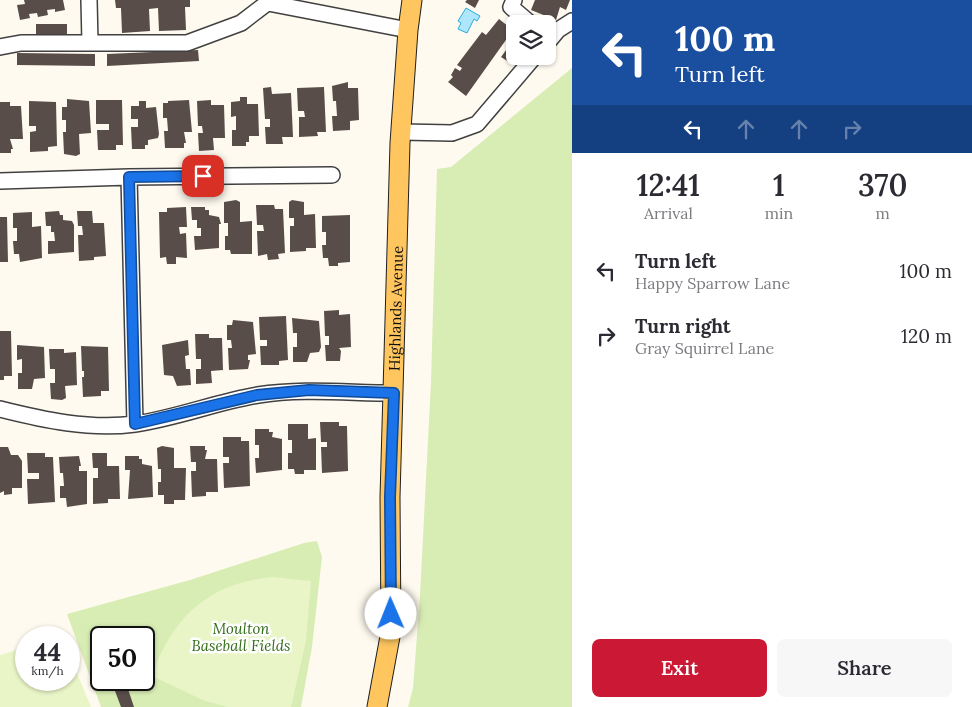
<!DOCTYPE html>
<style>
:root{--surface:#fff;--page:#f7f7f7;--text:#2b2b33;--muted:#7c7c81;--accent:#cb1935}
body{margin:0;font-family:Lora,serif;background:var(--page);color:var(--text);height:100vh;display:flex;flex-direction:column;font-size:19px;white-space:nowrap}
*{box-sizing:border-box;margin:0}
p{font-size:16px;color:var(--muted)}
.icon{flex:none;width:28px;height:28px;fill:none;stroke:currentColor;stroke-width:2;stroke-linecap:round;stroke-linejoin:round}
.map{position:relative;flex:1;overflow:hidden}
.drawer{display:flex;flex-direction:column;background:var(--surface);width:400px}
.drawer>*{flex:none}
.hud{background:#1a4fa0;color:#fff;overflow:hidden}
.controls{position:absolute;left:506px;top:15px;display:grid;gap:10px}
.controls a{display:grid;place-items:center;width:50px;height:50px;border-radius:8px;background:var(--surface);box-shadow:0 1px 4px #0004;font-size:25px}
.speed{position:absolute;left:15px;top:626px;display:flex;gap:10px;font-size:25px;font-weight:700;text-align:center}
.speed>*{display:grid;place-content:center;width:65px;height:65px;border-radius:50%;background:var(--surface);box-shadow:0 1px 4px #0004;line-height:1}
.speed small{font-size:12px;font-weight:400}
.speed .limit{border:2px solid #111;border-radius:8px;background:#fff;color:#111}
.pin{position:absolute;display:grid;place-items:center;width:42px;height:42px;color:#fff;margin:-21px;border-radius:10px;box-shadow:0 2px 8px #0006}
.me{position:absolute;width:55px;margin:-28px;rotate:359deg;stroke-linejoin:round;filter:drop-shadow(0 0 4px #0008)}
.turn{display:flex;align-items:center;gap:18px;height:105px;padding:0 20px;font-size:22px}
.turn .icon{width:65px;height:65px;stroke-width:2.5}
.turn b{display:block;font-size:35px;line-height:42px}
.lanes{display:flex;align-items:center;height:48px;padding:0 20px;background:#0003;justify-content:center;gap:25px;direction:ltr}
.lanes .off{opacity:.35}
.eta{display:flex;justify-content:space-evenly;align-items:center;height:85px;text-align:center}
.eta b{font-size:30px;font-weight:600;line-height:35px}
.cta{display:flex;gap:10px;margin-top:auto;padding:10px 20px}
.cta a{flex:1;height:58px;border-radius:8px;background:var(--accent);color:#fff;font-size:20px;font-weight:600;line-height:58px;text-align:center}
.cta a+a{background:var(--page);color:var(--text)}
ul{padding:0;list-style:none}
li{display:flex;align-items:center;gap:15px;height:65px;padding:0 20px}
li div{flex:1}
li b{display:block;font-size:19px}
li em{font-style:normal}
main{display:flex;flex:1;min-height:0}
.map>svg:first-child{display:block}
</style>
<main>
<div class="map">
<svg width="572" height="707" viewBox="0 0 572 707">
<rect width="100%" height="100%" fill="#fffaef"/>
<path fill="#d8edb4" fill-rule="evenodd" d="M572 68V707H408L413 688 420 595 431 382 437 169 451 167Z
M317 541 322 557 312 647 301 707H101L67 614 190 580 304 543ZM101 638H144V680H101Z"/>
<path fill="#e9f4c7" d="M273 577 311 581 306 641 291 707H228L205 701 152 676C172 617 209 583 273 577Z
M26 647V680H69V654L91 707H0V655Z"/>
<path fill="#aee7fc" stroke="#2ea9da" d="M466 8 480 16 477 21 474 19 467 33 458 29 461 23 458 21Z"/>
<path fill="#584d49" d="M24 0H63L65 10 55 12V9L47 10 48 15 38 17 37 13 29 14 30 18 20 20 17 5 25 4Z
M115 0H190V7H185L186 30 159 31 158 8 149 9 150 31 122 33 121 8H116Z
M467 0H479L475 8 465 2Z
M535 0H570L566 10 560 7 556 20 531 10Z
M499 19 513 30 466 96 448 82 453 77 451 75 455 68 460 71 462 68 457 65 482 32 486 35Z
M36 24H67V36H36Z
M515 38V56H518L512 64 501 57Z
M198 50 199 61 107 66V54Z
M17 53 95 54V66L17 65Z
M348 82V88H358L359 120 350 121V130L333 131 332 116H337L336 101H333L332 86Z
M271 87 272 94 291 93 293 137H282L283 144H266L265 127H270V119H265L263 88Z
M324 87 326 132H317L318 136 299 137V117H305L304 111H298L297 88Z
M240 97H247V104H258L259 136H249V142H246V146H232V130H236V116L231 117V102L240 101Z
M67 99 89 101 91 133 79 134 80 154 76 156 64 154 63 132H66V120H62V107H67Z
M96 100H122L123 145H116V150H98L97 130H109V124H96Z
M189 100 192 132H184L186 143H184V148H165L164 131H168L167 118H163V103H168V101Z
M211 100V105H224L225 138H213L214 150 199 151 198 133H203L202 126H198L197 101Z
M29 101 56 102 57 146 48 147V151L30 152V132L36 131V126H29Z
M139 101H146V108L156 107 159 134 158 138 148 140V145H145V149H132L131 127H138V119H131V106H139Z
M0 102H10V106H21L23 139H10L13 149H11V153H0Z
M236 200 240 202V222L252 221V254H231L230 250H225V236H228V223H224V202Z
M292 200 304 202V215L315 214 316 248H306V251L290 252V226H294V218H289V202Z
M256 205H274L275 209H283L285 253 278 254 279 259 268 260 267 254 258 256 257 231H264L263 225H257Z
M186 207 187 227H179L180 234 186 233 187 258 176 257V264H167L166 257 160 258 159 212H167V208Z
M191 207H205V210H209V215L219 217 221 224H219V248L195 250 194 236H201V228H197V220H192Z
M59 211 60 215H63V220L72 221 74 225V252L48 254V241H55L54 232H51V226H46L45 212Z
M77 211H92L93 223H104L106 256 94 257V260L79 261 78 235H83L82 226H78Z
M32 212V227L41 226 42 258 20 262 19 254H14L13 241H17V228H13V213Z
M350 215V262L338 263V266H329L328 258H323L322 245H326V232H322V216Z
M0 217H7L8 262H0Z
M339 310V315L350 314 351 347 339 348 341 351 340 361H326L325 345H329V336H325L324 311Z
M286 316 288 360 279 361V365H261L260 346H267V340H260L259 317Z
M292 318 319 321 321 347 319 352 310 353 307 362H293V347H297V333H293Z
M233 320 253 322 256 354 248 355V360H250L248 369 229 370 228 348H232L231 340H227V325H232Z
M0 331H11L12 376H4V380H0Z
M195 334H209V338H222L223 370 211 371 212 383 196 384V369H201V359H196Z
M188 340 189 355 185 356 186 369H190L191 385 177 386 173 376 164 375 162 345Z
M17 345 44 347 45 378 34 379 32 389H18V373H22V359L17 360Z
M81 346 108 347 109 391H101V396L83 397 82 377H84V371H82Z
M49 349H64V353L76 352 77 385 65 386 66 398 62 400 51 399 50 383H55V369H50Z
M320 422H339V426H347L348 471 322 473 321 447H327V442H321Z
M288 424H308V439L316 438V470H304V474H295L294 469H288V453H292V440H288Z
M255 429H269V432H273L272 437 282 439V470L256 473 255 458H259V445H255Z
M223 437H241V441H249L250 486 224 488 223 463H229V457H223Z
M162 446 174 448V468H186L185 500H174V504H164V495H158V482H161V469H158L157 448Z
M190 446H205V450H207L205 459H217L218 492H206V496L192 497 191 471H196V462H191Z
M0 447H8L11 455H18L22 461V488H12V494L4 495V491L0 493Z
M27 453H45V457H53L55 502 28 504 27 479H39V473H28Z
M92 453H107V466H119L120 499H108V503L93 504V478H98V468H93Z
M79 456 81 466H79V471H87V504L67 507 66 498H60V486H64L63 473H60L59 457Z
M125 456H139V459H142V464L152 466 153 497 128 499 130 470H125Z
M127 686 134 707H121L115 691Z"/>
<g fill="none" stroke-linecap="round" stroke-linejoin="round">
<defs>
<path id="minor" d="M89 0 90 43
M514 0 511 7 531 24
M268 3 408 30
M548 42 558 30 572 21
M0 47 21 43H187L241 23 271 0
M402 132 452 133 477 124 535 56
M129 177 135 424
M0 181 129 177 332 175
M0 409C44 420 89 430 135 424 177 418 216 402 258 395 303 388 349 393 394 393"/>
<g id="major">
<path id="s1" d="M377 707 391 631 390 497 400 143 408 30 412 0"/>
</g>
</defs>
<use href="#minor" stroke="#414141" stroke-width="18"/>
<use href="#major" stroke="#1f1f1f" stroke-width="21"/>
<use href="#minor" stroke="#fff" stroke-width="15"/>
<use href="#major" stroke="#ffc65f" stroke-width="19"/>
</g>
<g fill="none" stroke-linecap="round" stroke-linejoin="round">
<defs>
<path id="route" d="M203 176 129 177 135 424 257 395 309 390 394 393 390 497 391 614"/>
</defs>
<use href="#route" stroke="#114b97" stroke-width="12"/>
<use href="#route" stroke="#1a73e8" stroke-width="9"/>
</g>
<g text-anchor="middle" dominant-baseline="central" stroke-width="5" stroke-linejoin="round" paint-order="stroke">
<g font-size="15" fill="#0e0e0e" stroke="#fff">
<text stroke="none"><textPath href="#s1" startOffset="400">Highlands Avenue</textPath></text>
</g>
<g font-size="15" font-style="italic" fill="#336c18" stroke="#fff">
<text x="241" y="628">Moulton<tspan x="241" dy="17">Baseball Fields</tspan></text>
</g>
</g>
</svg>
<div class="controls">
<a><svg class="icon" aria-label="layers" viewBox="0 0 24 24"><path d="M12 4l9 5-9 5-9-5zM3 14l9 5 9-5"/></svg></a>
</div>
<div class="speed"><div>44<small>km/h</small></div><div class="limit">50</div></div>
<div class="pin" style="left:203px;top:176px;background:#d93025"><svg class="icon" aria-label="arrive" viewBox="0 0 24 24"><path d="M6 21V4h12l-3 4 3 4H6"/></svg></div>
<svg class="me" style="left:391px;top:614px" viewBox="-20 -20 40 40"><circle r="19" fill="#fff"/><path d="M0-13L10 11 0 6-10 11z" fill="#1a73e8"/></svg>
</div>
<section class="drawer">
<div class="hud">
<div class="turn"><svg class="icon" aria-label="left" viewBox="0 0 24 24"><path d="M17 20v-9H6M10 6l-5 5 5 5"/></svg><div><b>100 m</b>Turn left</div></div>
<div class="lanes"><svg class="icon" aria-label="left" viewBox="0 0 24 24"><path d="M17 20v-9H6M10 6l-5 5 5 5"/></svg><svg class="icon off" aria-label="ahead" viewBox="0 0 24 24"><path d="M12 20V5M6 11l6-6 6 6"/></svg><svg class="icon off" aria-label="ahead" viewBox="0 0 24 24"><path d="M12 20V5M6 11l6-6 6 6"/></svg><svg class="icon off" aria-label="right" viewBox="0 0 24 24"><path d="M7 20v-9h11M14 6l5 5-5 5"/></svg></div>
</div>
<div class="eta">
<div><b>12:41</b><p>Arrival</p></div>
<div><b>1</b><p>min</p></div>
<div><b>370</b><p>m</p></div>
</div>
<ul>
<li><svg class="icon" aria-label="left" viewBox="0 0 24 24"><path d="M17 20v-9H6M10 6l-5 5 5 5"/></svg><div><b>Turn left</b><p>Happy Sparrow Lane</p></div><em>100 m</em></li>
<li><svg class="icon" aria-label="right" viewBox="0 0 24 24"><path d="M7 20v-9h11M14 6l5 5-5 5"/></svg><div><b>Turn right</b><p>Gray Squirrel Lane</p></div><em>120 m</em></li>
</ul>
<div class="cta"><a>Exit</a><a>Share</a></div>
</section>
</main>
